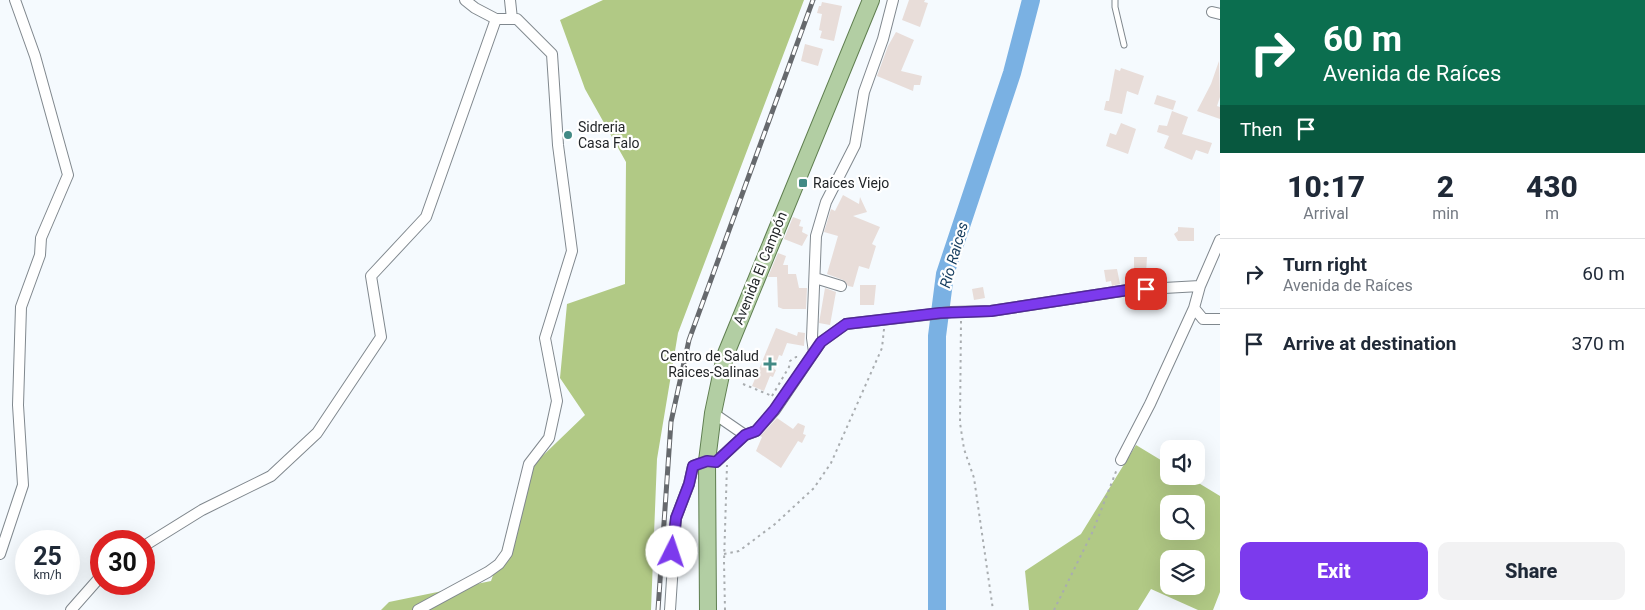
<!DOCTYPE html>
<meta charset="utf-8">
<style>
:root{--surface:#fff;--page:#f2f2f3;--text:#1f2937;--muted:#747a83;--line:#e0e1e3;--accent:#7c3aed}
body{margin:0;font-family:Roboto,sans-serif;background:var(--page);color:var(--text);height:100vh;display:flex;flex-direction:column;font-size:19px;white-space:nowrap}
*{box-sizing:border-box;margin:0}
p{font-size:16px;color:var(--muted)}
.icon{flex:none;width:28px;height:28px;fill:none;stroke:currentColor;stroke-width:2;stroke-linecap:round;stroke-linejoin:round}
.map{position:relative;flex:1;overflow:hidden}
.panel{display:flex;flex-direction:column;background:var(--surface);width:425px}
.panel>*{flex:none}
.banner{background:#0b6e4f;color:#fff;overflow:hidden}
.tools{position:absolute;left:1160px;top:440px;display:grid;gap:10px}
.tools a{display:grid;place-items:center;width:45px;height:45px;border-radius:10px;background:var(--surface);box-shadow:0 5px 20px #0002;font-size:25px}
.speed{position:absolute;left:15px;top:530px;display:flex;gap:10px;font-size:25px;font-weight:700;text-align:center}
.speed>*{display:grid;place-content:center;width:65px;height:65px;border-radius:50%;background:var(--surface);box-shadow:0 5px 20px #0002;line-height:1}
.speed small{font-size:12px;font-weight:400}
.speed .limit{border:8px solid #d22;background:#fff;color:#111}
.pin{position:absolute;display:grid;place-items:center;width:42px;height:42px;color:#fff;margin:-21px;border-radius:10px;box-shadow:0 2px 8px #0006}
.me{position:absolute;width:55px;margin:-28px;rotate:4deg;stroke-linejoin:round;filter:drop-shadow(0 0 4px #0008)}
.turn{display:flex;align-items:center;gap:18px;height:105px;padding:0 20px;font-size:22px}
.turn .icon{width:65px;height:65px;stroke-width:2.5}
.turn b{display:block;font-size:35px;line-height:42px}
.then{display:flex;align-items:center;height:48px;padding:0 20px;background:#0003;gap:10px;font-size:19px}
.eta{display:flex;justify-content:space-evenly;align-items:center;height:85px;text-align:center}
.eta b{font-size:30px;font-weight:800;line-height:35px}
.button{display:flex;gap:10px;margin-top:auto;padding:10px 20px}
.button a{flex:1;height:58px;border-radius:10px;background:var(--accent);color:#fff;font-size:20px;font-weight:800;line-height:58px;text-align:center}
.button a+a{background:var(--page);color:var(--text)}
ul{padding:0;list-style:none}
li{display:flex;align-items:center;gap:15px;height:70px;padding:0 20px;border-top:1px solid var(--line)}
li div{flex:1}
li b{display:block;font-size:19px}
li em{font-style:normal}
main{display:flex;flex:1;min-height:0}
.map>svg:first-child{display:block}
</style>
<main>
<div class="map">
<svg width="1220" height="610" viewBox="0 0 1220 610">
<rect width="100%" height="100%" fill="#f5fafe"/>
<path fill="#b1c985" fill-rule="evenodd" d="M603 0H804L678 333 657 459 651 610H381L389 602 491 581 530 468 585 415 560 378 567 304 625 284 626 162 585 89 560 20Z
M1136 445 1169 465V476H1187L1220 496V592L1213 610H1198L1151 589 1138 610H1029L1025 571 1081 534ZM1169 504H1196V531H1169ZM1169 559H1196V586H1169Z"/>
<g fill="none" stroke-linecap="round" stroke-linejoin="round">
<path stroke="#7ab1e3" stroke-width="18" d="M937 610V336L945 274 1012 73 1031 0"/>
</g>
<path fill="#e8ddd9" d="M909 0H925L924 2 928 3 920 27 902 20Z
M822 2 842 6 834 41 820 38 822 31 819 30 822 14 817 13 819 6H821Z
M896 32 914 40 901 71 922 76 920 85H914L913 91 877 76 888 46Z
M805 44 823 49 818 66 801 61Z
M1219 61 1220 97 1217 106 1220 107V119L1197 111 1211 84Z
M1121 68 1144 76 1138 95 1127 91 1122 114 1104 110 1106 101H1109L1115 69 1120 71Z
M1157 95 1176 101 1173 110 1154 104Z
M1172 111 1188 117 1182 134 1212 143 1208 154 1196 150 1192 160 1164 148 1169 136 1157 132 1159 125 1167 126Z
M1121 123 1136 129 1128 154 1106 146 1110 133 1116 135Z
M843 195 859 204 860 197 867 212 853 216 880 227 872 244 876 246 869 269 859 266 853 287 848 286 843 280 827 274 838 236 824 232 831 209 835 211Z
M793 217 801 220 799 226 803 227 802 232 808 235 802 246 784 239Z
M1178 227 1194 228V241H1178L1174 234 1178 231Z
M778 253 786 256 783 265H788V274H796L799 288H807L806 309H783L778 307 777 277H768Z
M1134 257H1147L1146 274 1134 273Z
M1117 269 1120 284 1112 286 1111 281 1106 282 1104 270Z
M860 285H876L874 305H860Z
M983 287 985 298 974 300 972 289Z
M825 288 836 292 830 325 819 323Z
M776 328 797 336 798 332 805 333 804 346 787 343 782 356 779 355 774 369 776 370 773 377 770 376 764 391 752 386Z
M777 418 793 429 798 423 805 426 803 434 806 435 802 443 798 441 781 468 756 451 762 437 760 436Z"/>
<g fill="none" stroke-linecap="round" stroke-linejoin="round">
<defs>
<path id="lane" d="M1115 0V7L1124 45"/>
<path id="street" d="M510 0 512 19
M1212 12 1220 14
M1220 240 1200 286 1194 308 1203 319H1220
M815 278 841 286
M814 352 812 338 816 236 826 202 855 145 864 92 883 39 893 0
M713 413 745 435
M1121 460 1150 404 1194 308
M144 546 202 510 271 476 317 433 381 337 371 276 426 217 496 19
M0 554 23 485 18 405 21 307 40 255 41 238 68 175 35 56 15 0
M71 610 101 576
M418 610 488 572 499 564 507 553 529 464 549 438 557 401 545 338 572 251 558 145 552 54 517 19H496L475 8 465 0
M670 610 676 518 689 484 693 466 707 461 716 462 745 435 756 431 775 410 821 342 846 324 951 312 991 311 1128 290 1200 286"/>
<path id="primary" d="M708 610 707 461 713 413 725 356 871 0"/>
</defs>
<use href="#lane" stroke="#80888e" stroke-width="7"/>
<use href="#street" stroke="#80888e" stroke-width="12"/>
<use href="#primary" stroke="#5f7e50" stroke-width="18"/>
<path stroke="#a9adb0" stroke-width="2" stroke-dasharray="2.5 4" stroke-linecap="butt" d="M961 321 960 423 964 449 974 478 993 610
M743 384 772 396
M772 396 789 367 790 361 796 357H799
M724 554 739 551 775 524 814 488 831 463 882 348 884 329
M725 610 724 562 727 465
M1054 610 1093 531 1117 469"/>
<use href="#lane" stroke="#fff" stroke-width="5"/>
<use href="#street" stroke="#fff" stroke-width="10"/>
<use href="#primary" stroke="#b2cea3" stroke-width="16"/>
<defs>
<path id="rail" d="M658 610 671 422 689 340 813 0"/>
</defs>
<use href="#rail" stroke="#66696d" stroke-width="5"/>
<use href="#rail" stroke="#fff" stroke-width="3" stroke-dasharray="9" stroke-linecap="butt"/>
</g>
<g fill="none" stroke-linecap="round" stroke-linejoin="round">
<defs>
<path id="route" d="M672 552 676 518 689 484 693 466 707 461 716 462 745 435 756 431 774 410 821 342 846 324 940 313 991 311 1128 290 1146 289"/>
</defs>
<use href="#route" stroke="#51269a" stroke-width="12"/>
<use href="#route" stroke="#7c3aed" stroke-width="9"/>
</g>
<g fill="#428a85" stroke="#fff" stroke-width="2">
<circle cx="568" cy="135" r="5"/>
<rect x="798" y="178" width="10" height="10" rx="2.5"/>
<path d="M767.5 356.5h5v5h5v5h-5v5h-5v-5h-5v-5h5z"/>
</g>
<g text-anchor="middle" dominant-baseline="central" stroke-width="4.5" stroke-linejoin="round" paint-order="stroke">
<g font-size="14" fill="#232629" stroke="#fff" text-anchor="start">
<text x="578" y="127">Sidreria<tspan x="578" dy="16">Casa Falo</tspan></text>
<text x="813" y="183">Raíces Viejo</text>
<text x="759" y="356" text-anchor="end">Centro de Salud<tspan x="759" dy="16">Raices-Salinas</tspan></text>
</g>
<g font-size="14" fill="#232629" stroke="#fff">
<text transform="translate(760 268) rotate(-68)">Avenida El Campón</text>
</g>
<g font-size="15" font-style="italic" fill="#133b5d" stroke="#fff">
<text transform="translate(954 255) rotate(-74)">Río Raices</text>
</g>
</g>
</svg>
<div class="tools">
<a><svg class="icon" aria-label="sound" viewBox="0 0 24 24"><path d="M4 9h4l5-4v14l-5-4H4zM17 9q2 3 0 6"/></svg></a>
<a><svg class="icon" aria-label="search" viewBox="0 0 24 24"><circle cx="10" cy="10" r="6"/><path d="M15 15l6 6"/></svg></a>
<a><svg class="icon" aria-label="layers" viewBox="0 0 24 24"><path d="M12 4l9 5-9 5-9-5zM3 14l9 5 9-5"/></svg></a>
</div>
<div class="speed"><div>25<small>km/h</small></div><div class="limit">30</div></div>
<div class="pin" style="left:1146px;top:289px;background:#d93025"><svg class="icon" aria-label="arrive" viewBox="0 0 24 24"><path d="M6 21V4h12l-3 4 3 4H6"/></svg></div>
<svg class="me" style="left:672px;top:552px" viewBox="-20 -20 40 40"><circle r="19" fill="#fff"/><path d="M0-13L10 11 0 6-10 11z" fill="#7c3aed"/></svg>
</div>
<section class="panel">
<div class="banner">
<div class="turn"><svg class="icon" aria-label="right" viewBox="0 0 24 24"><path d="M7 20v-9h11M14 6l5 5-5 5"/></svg><div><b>60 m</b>Avenida de Raíces</div></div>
<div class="then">Then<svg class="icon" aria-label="arrive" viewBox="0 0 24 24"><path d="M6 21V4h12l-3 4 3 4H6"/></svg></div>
</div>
<div class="eta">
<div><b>10:17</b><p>Arrival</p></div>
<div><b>2</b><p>min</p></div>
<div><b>430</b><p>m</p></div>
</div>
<ul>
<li><svg class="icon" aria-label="right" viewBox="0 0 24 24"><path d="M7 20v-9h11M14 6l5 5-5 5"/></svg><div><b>Turn right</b><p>Avenida de Raíces</p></div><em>60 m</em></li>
<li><svg class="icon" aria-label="arrive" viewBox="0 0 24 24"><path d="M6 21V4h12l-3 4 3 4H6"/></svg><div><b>Arrive at destination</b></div><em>370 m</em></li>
</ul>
<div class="button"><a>Exit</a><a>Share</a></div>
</section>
</main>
